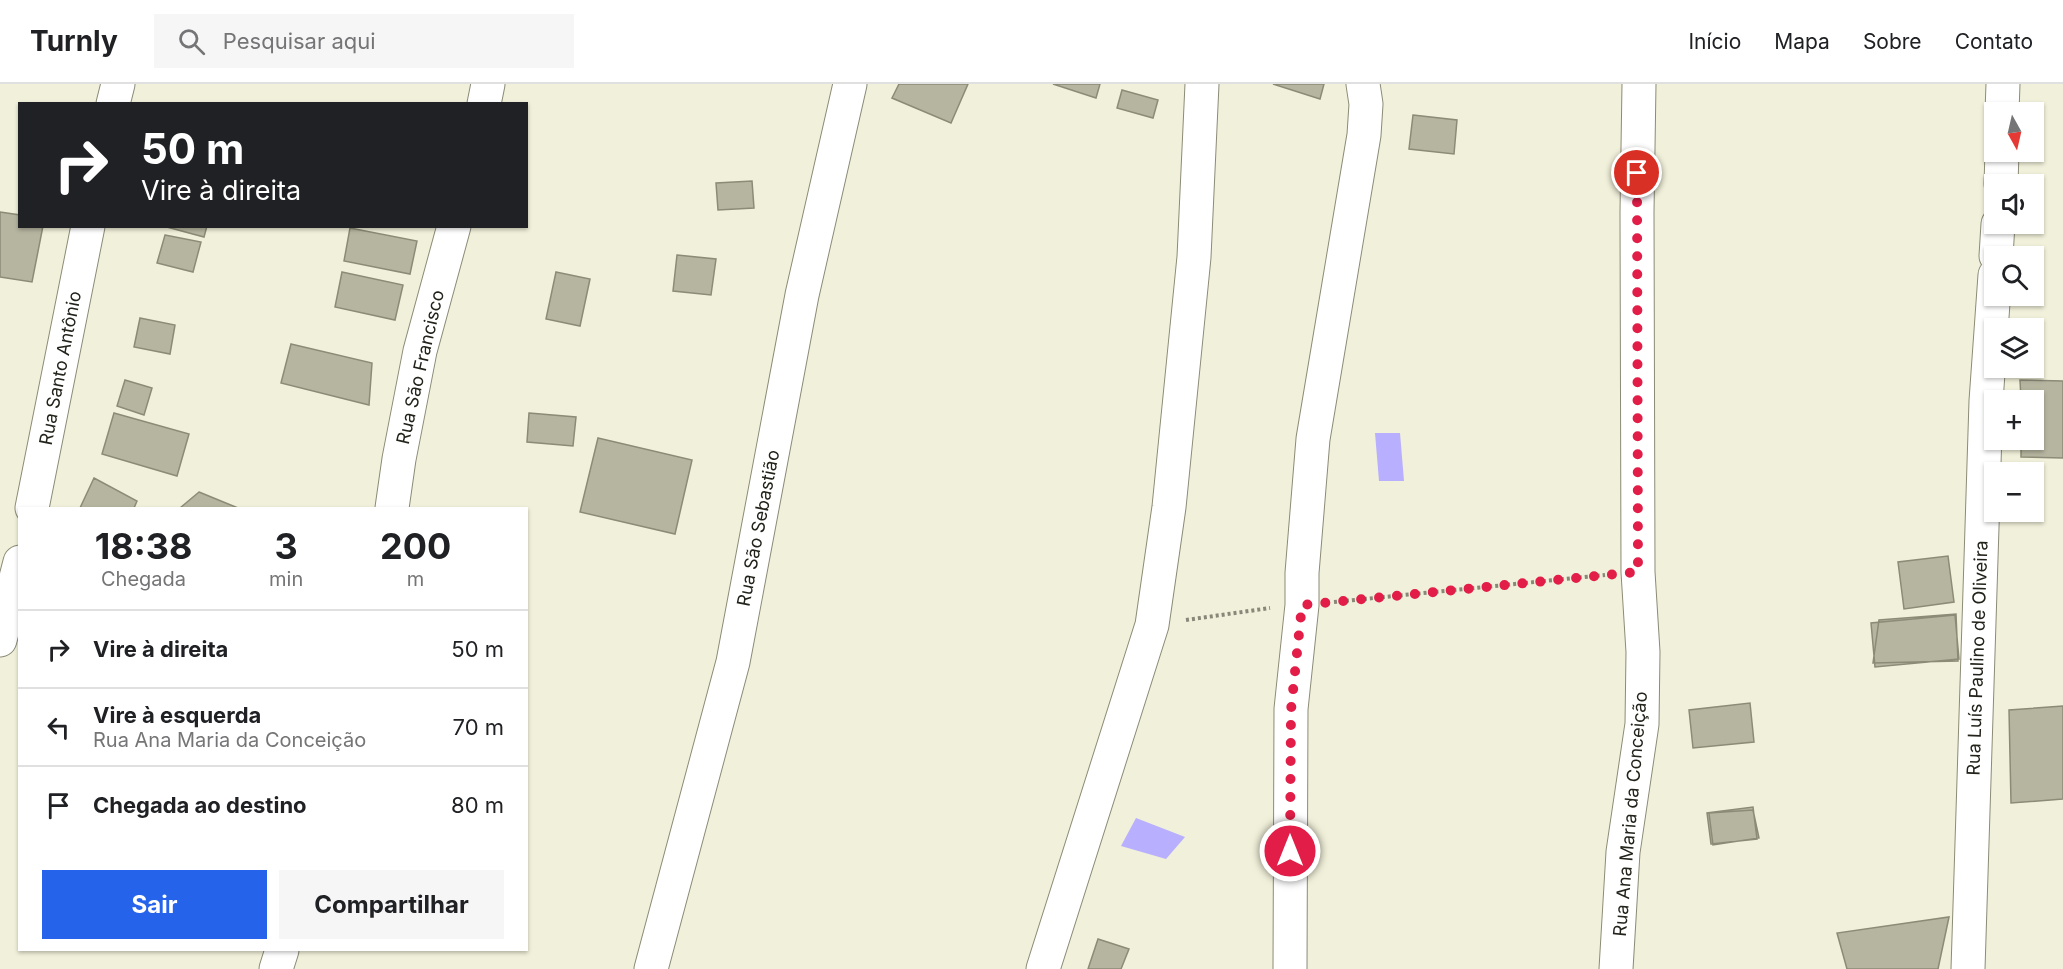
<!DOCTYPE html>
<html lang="pt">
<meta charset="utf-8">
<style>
:root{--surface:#fff;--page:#f6f6f6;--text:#202124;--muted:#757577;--line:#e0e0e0;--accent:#2563eb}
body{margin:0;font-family:Inter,sans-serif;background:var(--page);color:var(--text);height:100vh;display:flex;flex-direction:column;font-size:22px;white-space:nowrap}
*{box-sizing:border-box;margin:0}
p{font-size:20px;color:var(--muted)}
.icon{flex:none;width:33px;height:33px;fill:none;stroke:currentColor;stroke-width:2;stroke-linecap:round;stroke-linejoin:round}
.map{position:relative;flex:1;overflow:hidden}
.side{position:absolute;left:18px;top:423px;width:510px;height:444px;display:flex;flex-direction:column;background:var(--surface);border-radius:0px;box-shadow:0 2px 4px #0004}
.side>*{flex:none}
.banner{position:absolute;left:18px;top:18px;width:510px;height:126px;border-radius:0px;box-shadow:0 2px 4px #0004;background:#202124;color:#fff;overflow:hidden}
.needle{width:39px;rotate:172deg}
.fabs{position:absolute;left:1984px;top:18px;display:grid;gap:12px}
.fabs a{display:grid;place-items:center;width:60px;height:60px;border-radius:0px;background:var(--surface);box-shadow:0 2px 4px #0004;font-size:30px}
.pin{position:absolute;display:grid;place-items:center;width:51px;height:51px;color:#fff;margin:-26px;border:3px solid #fff;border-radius:50%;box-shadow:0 2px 6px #0007}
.me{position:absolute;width:66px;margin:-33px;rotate:0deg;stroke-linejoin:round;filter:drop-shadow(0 0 4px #0008)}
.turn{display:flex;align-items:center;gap:21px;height:126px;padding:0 24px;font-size:27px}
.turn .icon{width:78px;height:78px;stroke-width:2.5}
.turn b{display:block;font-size:42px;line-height:51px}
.eta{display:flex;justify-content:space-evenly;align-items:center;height:102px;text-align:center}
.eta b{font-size:36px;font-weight:700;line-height:42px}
.primary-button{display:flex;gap:12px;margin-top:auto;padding:12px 24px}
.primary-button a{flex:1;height:69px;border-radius:0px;background:var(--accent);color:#fff;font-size:24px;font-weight:700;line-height:69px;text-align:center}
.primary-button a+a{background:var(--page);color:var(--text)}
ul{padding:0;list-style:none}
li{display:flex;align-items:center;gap:18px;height:78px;padding:0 24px;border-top:2px solid var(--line)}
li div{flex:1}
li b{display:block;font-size:22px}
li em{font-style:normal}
header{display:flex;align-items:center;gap:36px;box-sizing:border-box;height:84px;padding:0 30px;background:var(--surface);border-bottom:2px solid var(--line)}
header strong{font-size:28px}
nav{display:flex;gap:33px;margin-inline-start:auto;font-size:21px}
.search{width:420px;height:54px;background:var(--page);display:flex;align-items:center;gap:15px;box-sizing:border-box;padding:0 21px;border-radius:0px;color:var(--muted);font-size:22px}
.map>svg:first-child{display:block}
</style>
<header>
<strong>Turnly</strong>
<div class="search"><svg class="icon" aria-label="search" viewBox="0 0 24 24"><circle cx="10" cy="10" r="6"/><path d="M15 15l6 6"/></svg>Pesquisar aqui</div>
<nav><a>Início</a><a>Mapa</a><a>Sobre</a><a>Contato</a></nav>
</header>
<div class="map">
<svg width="2063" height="885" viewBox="0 0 2063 885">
<rect width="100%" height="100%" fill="#f1f0da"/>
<path fill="#b8affe" d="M1375 349H1400L1404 397H1379Z
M1136 734 1185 753 1166 775 1121 762Z"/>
<path fill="#b6b5a0" stroke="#8c8b77" stroke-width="1.5" d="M899 0H968L951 39 892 14Z
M1053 0H1100L1096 14Z
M1273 0H1324L1320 15Z
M1122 6 1158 16 1153 34 1117 24Z
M1413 31 1457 36 1454 70 1409 65Z
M752 97 754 124 718 126 716 99Z
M0 128 20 131V142H43L32 198 0 193Z
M163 142H207L204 153Z
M350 144 417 157 410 190 344 177Z
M165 151 201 158 193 188 157 179Z
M677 171 716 175 711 211 673 207Z
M342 188 403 201 395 236 335 223Z
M556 188 590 195 580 242 546 235Z
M140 234 175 241 170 270 134 263Z
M291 260 372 279 369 321 281 299Z
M125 296 152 304 144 331 117 322Z
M2020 296 2063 297V374L2021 373V356H2034V316H2021Z
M114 329 189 350 177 392 102 370Z
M529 329 576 333 573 362 527 358Z
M598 354 692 376 675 450 580 428Z
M94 394 137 417 134 424H80Z
M199 408 238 424H180Z
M1948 472 1954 518 1904 525 1898 478Z
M1956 530 1958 577 1873 579 1879 536Z
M1955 531 1959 575 1875 583 1871 539Z
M1750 619 1754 658 1693 664 1689 626Z
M2063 622V715L2011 719 2009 626Z
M1753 723 1757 755 1711 760 1707 729Z
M1753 726 1759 754 1713 761 1709 729Z
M1949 833 1938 885H1847L1837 849Z
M1098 855 1129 865 1121 885H1088Z"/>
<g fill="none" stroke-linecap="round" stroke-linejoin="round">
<defs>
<path id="minor" d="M113 20 118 0
M484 20 488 0
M2002 28 2003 0
M2001 100 2002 68
M1996 172 1998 140
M32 424 88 142
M392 424 399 375 420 267 454 142
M0 556 20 478
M276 885 282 866
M651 885 733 578 802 211 850 0
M1043 885 1152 541 1169 423 1194 173 1202 0
M1290 885 1291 625 1302 521V489L1313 355 1364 51 1366 20 1363 0
M1616 885 1623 768 1642 640 1643 568 1638 488 1637 128 1639 0
M1968 885 1986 317 1995 191"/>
</defs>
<use href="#minor" stroke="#8c8b77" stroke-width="35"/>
<path stroke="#888779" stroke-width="4" stroke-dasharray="3 3" stroke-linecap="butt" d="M1334 518 1605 491
M1186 536 1270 524"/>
<use href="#minor" stroke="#fff" stroke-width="33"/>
</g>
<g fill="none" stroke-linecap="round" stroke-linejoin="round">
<path stroke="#e11d48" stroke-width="10" stroke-dasharray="0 18" d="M1290 767 1291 626 1302 521 1638 488 1637 89"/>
</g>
<g text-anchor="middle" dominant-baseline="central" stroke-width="4.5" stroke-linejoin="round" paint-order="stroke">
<g font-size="18" fill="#23231b" stroke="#fff">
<text transform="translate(420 283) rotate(-77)">Rua São Francisco</text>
<text transform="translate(60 284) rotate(-79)">Rua Santo Antônio</text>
<text transform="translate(758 444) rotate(-79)">Rua São Sebastião</text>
<text transform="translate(1977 574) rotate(-88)">Rua Luís Paulino de Oliveira</text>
<text transform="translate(1630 730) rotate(-85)">Rua Ana Maria da Conceição</text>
</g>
</g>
</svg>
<div class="fabs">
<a><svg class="needle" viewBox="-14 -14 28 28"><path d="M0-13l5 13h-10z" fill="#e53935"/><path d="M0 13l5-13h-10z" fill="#757577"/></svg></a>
<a><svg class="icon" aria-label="sound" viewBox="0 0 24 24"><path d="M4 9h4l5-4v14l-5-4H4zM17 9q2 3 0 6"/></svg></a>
<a><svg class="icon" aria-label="search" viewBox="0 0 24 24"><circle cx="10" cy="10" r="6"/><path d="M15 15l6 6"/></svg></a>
<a><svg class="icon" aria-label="layers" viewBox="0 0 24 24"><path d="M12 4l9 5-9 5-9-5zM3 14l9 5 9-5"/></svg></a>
<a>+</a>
<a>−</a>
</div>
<div class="pin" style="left:1637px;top:89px;background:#d93025"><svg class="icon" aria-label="arrive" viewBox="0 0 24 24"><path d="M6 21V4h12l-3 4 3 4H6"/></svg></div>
<svg class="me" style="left:1290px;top:767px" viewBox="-20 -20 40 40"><circle r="17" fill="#e11d48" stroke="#fff" stroke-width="3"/><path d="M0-11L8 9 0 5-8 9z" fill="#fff"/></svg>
<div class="banner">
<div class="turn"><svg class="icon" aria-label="right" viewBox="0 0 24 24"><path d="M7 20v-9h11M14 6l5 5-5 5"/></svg><div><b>50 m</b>Vire à direita</div></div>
</div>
<section class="side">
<div class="eta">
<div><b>18:38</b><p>Chegada</p></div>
<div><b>3</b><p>min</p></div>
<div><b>200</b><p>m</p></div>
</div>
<ul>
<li><svg class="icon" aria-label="right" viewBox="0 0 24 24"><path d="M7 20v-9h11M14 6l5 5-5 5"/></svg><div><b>Vire à direita</b></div><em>50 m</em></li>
<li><svg class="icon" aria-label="left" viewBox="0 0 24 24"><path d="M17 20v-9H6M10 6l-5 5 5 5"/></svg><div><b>Vire à esquerda</b><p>Rua Ana Maria da Conceição</p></div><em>70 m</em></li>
<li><svg class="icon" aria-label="arrive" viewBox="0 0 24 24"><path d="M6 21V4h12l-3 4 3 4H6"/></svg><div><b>Chegada ao destino</b></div><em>80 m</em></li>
</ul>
<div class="primary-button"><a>Sair</a><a>Compartilhar</a></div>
</section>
</div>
